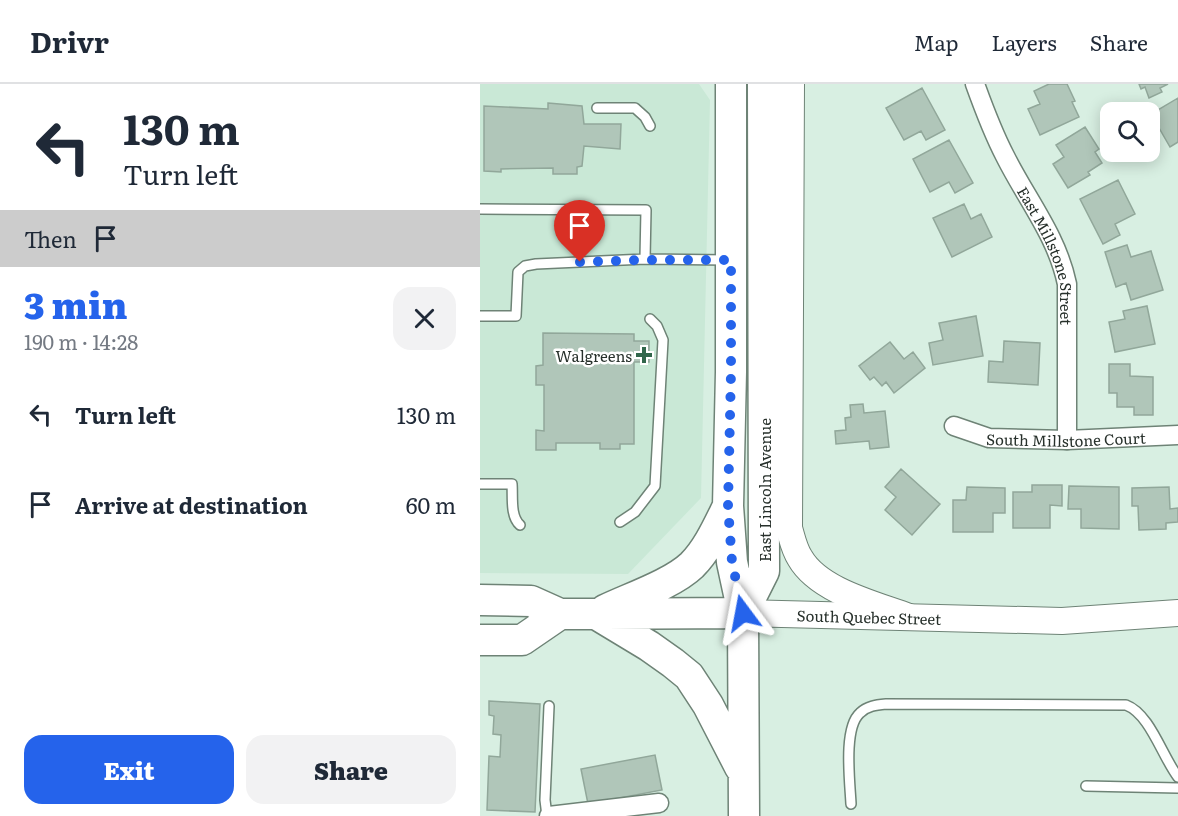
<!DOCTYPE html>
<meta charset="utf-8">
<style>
:root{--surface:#fff;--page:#f2f2f3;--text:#1f2937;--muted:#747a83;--line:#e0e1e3;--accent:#2563eb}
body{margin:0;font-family:Literata,serif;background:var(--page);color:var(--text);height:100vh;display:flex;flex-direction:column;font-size:22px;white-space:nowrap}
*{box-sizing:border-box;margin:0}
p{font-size:20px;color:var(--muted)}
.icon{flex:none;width:33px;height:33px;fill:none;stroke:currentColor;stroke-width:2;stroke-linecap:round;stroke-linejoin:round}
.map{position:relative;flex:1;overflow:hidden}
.panel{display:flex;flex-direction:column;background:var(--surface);width:480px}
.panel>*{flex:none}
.banner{background:#fff;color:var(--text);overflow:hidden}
.buttons{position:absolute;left:620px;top:18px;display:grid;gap:12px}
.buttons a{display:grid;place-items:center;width:60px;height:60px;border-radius:12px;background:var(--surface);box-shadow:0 3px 15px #0003;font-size:30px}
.pin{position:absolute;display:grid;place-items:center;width:51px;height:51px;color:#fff;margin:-62px -26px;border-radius:50% 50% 50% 0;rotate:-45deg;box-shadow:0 0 6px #0007}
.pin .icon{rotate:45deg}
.me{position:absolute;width:66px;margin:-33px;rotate:347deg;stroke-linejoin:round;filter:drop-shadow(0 0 4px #0008)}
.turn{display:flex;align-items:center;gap:21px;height:126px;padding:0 24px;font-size:27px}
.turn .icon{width:78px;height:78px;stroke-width:2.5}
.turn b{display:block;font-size:42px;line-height:51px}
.then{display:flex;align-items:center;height:57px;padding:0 24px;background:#0003;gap:12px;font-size:22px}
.round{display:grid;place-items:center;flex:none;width:63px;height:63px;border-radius:18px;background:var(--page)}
.summary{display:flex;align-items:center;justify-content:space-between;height:102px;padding:0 24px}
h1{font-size:36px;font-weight:800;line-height:45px;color:var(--accent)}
.action{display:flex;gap:12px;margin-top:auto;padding:12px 24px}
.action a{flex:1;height:69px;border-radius:18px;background:var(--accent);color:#fff;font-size:24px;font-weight:800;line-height:69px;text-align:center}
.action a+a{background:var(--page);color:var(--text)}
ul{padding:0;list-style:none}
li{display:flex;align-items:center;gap:18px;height:90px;padding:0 24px}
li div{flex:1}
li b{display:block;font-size:22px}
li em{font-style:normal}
header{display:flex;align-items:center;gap:36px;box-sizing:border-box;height:84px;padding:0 30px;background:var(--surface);border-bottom:2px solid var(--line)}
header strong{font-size:28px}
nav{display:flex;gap:33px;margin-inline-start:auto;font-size:21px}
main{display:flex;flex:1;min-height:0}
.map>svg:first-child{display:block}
</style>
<header>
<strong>Drivr</strong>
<nav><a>Map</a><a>Layers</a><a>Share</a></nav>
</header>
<main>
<section class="panel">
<div class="banner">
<div class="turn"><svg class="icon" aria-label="left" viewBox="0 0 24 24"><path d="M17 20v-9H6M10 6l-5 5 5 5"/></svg><div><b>130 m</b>Turn left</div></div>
<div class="then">Then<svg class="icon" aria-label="arrive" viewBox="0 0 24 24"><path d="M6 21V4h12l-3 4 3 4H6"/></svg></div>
</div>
<div class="summary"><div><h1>3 min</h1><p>190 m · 14:28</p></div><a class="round"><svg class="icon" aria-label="close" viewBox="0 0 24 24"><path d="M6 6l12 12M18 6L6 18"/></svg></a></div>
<ul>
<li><svg class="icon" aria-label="left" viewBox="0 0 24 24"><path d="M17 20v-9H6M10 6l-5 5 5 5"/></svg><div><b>Turn left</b></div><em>130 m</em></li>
<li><svg class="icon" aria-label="arrive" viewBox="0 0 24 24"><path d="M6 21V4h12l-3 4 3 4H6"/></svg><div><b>Arrive at destination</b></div><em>60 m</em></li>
</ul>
<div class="action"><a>Exit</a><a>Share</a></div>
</section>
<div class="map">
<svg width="698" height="732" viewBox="0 0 698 732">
<rect width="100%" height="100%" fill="#d8efe2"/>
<path fill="#c9e8d6" d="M0 0H219L230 16 221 414 148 490 0 489Z"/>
<path fill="#b0c6b9" stroke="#91a79a" stroke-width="1.5" d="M569 0H587L595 17 592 18 599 33 560 51 548 25 560 20 554 7Z
M659 0H688L680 4 682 8 669 14 665 3 661 5Z
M442 4 465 46 446 56 441 47 424 56 406 24Z
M698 14V58L690 63 671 30Z
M68 19 102 22 104 40H141L140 65 104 62 102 82 97 83V90H73V84L21 85V88L4 87V22L68 25Z
M605 43 619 65 615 68 622 79 608 88 610 91 588 104 573 80 584 73 576 61Z
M469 56 493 99 475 109 469 98 450 108 433 75Z
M638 96 655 130 635 140 640 151 623 160 600 115Z
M484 120 491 135 501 130 512 153 472 173 453 134Z
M647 161 651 173 671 167 683 206 651 216 646 199 636 203 625 168Z
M667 222 675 260 635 268 629 238 645 235 643 227Z
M496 232 503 272 453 281 449 259 463 256 459 239Z
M63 249 154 250V257H169V278H154V360H140V365H120V359H76V366H56V346L64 347V301H56V282L63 281Z
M524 257 560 259 558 301 508 298 509 277 523 278Z
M410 258 424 275 433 268 445 284 414 309 406 298 402 302 394 293 390 296 379 282Z
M629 280H650V292L673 293V331H654V323H637V309H629Z
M383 320 384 329 405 327 409 363 390 365 389 357 356 360 355 347 366 346 365 334 371 333 370 321Z
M421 385 460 420 432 451 405 426 416 413 405 403Z
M552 401H582V422L570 421V444H533V408H552Z
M589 402 639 403V445L601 444V425H588Z
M487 403 525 404V429H513V448H473V416H486Z
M689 403 690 425 698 424V438L686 439V445L659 446 658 422H652V404Z
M9 617 60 620 55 728 7 726 9 672 20 673 21 651 13 650 14 632 9 631Z
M175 671 182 706 108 720 101 685Z"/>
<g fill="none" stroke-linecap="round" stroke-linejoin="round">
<defs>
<path id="lane" d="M117 24H155L165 33 170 42
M0 125 166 126 165 175 247 176
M0 232H36L38 188 45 182 56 180 165 175
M0 400H32C33 413 30 432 40 441
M140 438 155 428 175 402 183 256 177 242 170 235
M606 702 698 704
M371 720C370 698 363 644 380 629 387 622 396 621 406 620L646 621C670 630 682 672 698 693
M67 732 65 716 69 622"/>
<g id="street">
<path id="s1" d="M495 0C504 25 513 49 525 72 547 116 577 152 587 200V356"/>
<path id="s2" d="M474 342 509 354 587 356 698 351"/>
<path d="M69 732 179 719"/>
</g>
<g id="secondary">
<path d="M311 0 309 444C312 454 314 465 320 474 339 507 394 520 429 533"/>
<path id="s3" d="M263 529 582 537 698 529"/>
</g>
<path id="primary" d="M251 0V288L248 422 252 478 263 529 264 732
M0 516 51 517 80 530 263 529
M125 526C150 514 192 500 212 481 228 465 238 442 248 422
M263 529 284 487 283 0
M116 530 169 562 193 579 209 592 228 621 260 683
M0 556H42L80 530"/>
</defs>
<use href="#lane" stroke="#6e8376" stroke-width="12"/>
<use href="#street" stroke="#6e8376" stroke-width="21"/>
<use href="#secondary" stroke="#6e8376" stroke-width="28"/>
<use href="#primary" stroke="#6e8376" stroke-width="33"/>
<use href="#lane" stroke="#fff" stroke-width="9"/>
<use href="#street" stroke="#fff" stroke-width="18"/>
<use href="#secondary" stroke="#fff" stroke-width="26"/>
<use href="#primary" stroke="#fff" stroke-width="30"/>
</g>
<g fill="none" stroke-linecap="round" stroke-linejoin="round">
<path stroke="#2563eb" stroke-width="10" stroke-dasharray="0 18" d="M100 178 165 176H251V288L248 422 252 478 263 529"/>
</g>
<path fill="#31664b" stroke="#fff" stroke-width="2" d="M161 262h6v6h6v6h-6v6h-6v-6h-6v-6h6z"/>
<g text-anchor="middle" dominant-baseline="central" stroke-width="5" stroke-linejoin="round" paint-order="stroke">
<g font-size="15" fill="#27302b" stroke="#fff">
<text stroke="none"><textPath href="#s1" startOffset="188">East Millstone Street</textPath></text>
<text stroke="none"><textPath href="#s2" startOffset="114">South Millstone Court</textPath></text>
<text transform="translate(284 406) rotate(-90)">East Lincoln Avenue</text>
<text stroke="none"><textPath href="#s3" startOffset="126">South Quebec Street</textPath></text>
</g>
<g font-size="15" fill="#27302b" stroke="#fff" text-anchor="end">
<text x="152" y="271">Walgreens</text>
</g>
</g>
</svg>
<div class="buttons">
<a><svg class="icon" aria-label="search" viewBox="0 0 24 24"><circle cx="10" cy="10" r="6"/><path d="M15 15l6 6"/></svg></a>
</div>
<div class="pin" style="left:100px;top:178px;background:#d93025"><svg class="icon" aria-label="arrive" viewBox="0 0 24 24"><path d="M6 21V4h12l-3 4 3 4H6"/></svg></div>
<svg class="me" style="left:263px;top:529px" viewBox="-20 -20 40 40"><path d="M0-17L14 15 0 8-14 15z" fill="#2563eb" stroke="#fff" stroke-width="4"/></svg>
</div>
</main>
